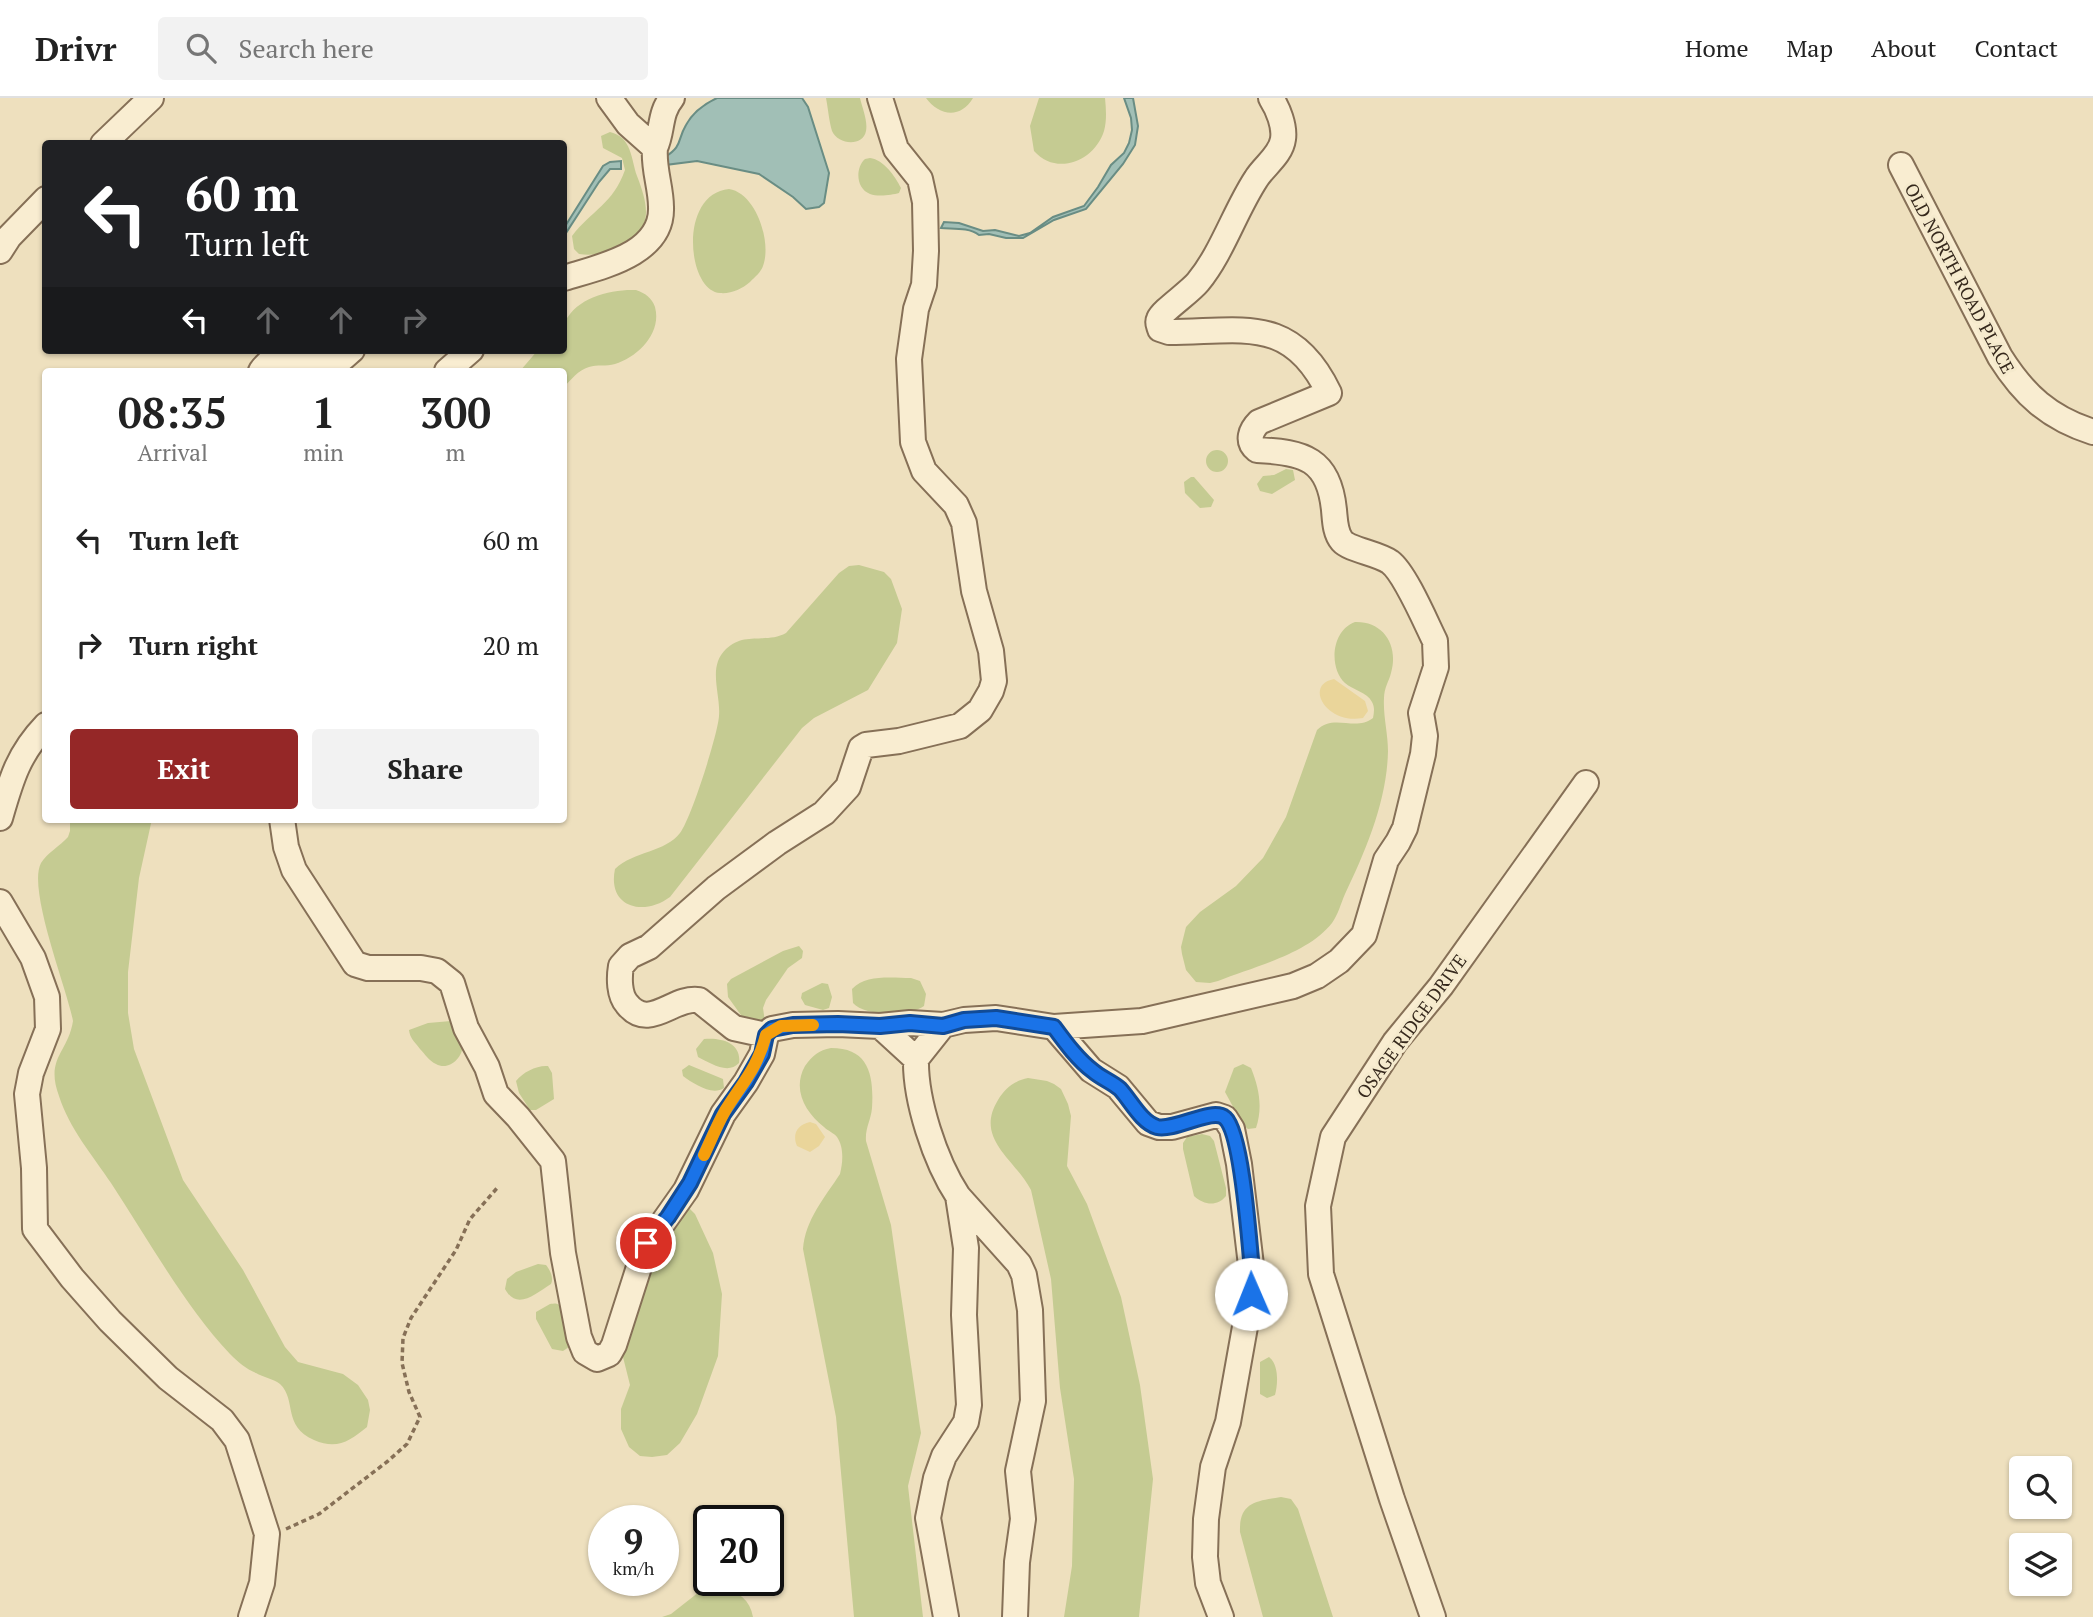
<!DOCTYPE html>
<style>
:root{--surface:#fff;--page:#f2f2f2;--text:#222;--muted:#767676;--line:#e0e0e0;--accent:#952727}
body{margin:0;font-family:"PT Serif",serif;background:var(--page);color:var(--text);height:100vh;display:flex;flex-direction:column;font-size:26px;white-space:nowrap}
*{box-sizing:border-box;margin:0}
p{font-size:23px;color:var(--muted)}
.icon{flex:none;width:38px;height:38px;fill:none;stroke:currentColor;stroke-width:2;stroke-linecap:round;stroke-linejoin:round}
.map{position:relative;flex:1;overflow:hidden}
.sheet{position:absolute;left:42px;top:270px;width:525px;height:455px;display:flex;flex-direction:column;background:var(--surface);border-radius:7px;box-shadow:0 2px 5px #0004}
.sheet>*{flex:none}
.banner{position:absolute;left:42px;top:42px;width:525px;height:214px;border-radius:7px;box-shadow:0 2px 5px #0004;background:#202124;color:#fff;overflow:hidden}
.fabs{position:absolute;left:2009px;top:1358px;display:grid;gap:14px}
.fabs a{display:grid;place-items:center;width:63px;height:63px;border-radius:7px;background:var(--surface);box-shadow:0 2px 5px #0004;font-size:35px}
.speed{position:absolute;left:588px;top:1407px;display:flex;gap:14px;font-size:35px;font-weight:700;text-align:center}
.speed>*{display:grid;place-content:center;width:91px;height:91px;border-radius:50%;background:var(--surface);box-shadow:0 2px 5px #0004;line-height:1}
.speed small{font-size:18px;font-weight:400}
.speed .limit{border:4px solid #111;border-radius:10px;background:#fff;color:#111}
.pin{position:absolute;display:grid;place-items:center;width:60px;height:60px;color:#fff;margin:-30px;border:4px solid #fff;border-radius:50%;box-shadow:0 2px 7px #0007}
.me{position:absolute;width:77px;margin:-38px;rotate:359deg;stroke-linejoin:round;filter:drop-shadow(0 0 5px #0008)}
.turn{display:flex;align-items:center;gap:24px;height:147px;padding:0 28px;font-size:32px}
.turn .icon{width:91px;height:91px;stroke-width:2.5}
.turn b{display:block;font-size:49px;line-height:60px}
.lanes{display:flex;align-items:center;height:66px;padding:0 28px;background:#0003;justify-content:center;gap:35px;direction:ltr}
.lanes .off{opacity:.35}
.eta{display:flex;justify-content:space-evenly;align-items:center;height:119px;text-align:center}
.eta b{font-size:42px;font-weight:700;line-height:49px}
.button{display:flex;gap:14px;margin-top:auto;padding:14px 28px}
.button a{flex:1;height:80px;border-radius:7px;background:var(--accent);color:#fff;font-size:28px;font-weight:700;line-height:80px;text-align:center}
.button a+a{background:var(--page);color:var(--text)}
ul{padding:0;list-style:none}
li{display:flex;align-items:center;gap:21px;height:105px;padding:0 28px}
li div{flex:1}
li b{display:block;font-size:26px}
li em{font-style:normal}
header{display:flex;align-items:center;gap:42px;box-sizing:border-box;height:98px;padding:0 35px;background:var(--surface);border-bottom:2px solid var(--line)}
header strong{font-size:33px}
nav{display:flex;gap:38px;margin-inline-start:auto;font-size:24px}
.search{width:490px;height:63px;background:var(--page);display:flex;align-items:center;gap:18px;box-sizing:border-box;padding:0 24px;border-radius:7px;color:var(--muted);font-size:26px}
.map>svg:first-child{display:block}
</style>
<header>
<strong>Drivr</strong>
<div class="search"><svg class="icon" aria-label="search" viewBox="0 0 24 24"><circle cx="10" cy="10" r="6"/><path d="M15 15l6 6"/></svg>Search here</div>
<nav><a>Home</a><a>Map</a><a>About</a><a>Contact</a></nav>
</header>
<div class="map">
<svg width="2093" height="1519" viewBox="0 0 2093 1519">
<rect width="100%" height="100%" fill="#eee0be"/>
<path fill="#c5cb92" d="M826 0H860C862 9 868 23 866 33 863 49 838 47 832 33 829 23 828 10 826 0Z
M926 0H973C961 21 939 18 926 0Z
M1039 0H1105C1106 11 1107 22 1104 33 1094 64 1056 78 1034 53L1030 28Z
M610 34C632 39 631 61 637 78 651 114 653 136 611 152 599 156 591 158 579 156L574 151 572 138C592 112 613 106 625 72L622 60 603 50 601 38Z
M870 60C884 62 895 78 901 90L899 95C892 97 878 99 870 96 856 91 855 70 865 61Z
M729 91C756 95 772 144 763 168 761 174 755 179 750 184 742 191 731 196 720 195 687 193 678 96 729 91Z
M636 192C645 195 652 200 655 209 662 235 638 259 615 266 606 269 597 266 589 269 578 272 571 282 564 289V273H520L538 252H564C564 243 561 231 565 224 577 199 611 191 636 192Z
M1206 363a11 11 0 1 1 22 0a11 11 0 1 1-22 0Z
M1286 371 1293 372 1295 382 1272 396 1260 393 1257 386 1263 378 1274 377Z
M1191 379H1194L1214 402 1211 409 1200 410 1185 395 1184 384Z
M859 467 884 474 891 481 902 511 897 545 868 592 814 620 802 630 670 799C643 819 607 809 615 771 634 753 666 754 680 735 691 721 718 636 719 618 721 596 707 569 726 551 744 533 767 546 786 535L839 475 849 468Z
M1355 524C1383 523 1399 547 1391 575 1389 583 1384 590 1384 600 1383 618 1388 635 1388 653 1387 703 1366 752 1345 796 1341 805 1338 817 1332 825 1308 856 1253 869 1218 883L1210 885 1196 884 1186 872 1182 856 1181 849 1186 829 1200 814 1236 788 1263 760 1286 719 1317 632C1334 615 1355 634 1373 620 1374 615 1375 609 1372 604 1367 594 1353 592 1345 585 1328 569 1332 532 1355 524Z
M70 721H152L139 780 128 874V915L134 951 183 1082 243 1172 285 1249 298 1264 343 1276 358 1287 368 1302 370 1312 367 1329C350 1343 337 1352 314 1342 282 1328 297 1302 280 1286 274 1281 263 1279 256 1275 246 1271 238 1264 230 1256 184 1207 148 1141 111 1085 93 1058 69 1030 59 998 45 960 68 955 73 923 67 891 27 791 41 765 47 755 60 748 68 739L70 733Z
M799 848 803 853 802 860 788 870 766 902 763 910 765 924 743 920 728 899 727 886 731 881 783 853Z
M911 880 920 883 926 896 924 908C910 918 865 919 853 905L852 891C866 876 892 880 911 880Z
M822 885 828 886 832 899 829 910 823 912 805 907 801 900 802 895Z
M451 923C455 929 460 936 462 943 466 957 450 974 436 966 429 963 425 956 420 951 415 944 410 941 409 932L428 925Z
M704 941C721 939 742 945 739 965 728 977 710 965 698 959L696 951Z
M831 950C869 950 874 977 872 1010 871 1022 865 1030 866 1043L891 1127 920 1329 921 1335 908 1388 923 1519H854L836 1319 803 1151C805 1122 825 1099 840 1076 843 1064 844 1049 837 1039 834 1035 828 1033 824 1029 805 1014 792 991 805 968 812 958 819 952 831 950Z
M1243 966 1251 970C1259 990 1263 1009 1256 1030L1248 1031 1243 1027 1225 994 1234 970Z
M689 967 723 981 724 990C712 998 694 986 683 978L682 972Z
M548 968 552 975 554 1001 536 1012H530L519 995 516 983C523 974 537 967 548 968Z
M1028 980 1047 983 1054 986 1061 991 1068 1006 1071 1018 1067 1068 1087 1106 1121 1199 1140 1287 1153 1381 1139 1519H1064L1072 1468 1074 1381 1060 1290 1051 1181 1031 1092C1015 1061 974 1041 998 1002 1005 990 1014 983 1028 980Z
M1202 1036 1210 1038 1214 1043 1226 1090V1098C1217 1109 1204 1107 1194 1098L1183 1051V1045L1187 1039Z
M683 1111H690L695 1116 713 1155 722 1196 718 1258 697 1316 680 1345 667 1357 652 1359 640 1358 629 1349 621 1331V1311L630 1287 623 1259 624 1241 646 1161Z
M538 1166 546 1167C550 1172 554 1180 551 1186 535 1196 517 1213 505 1191L507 1181 516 1174Z
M550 1206C555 1206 557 1204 561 1209 566 1216 571 1241 569 1249L563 1253 552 1251 536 1221V1214Z
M1269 1259C1279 1267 1278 1286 1275 1297L1267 1300 1260 1296V1264Z
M1281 1399 1291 1401 1298 1411 1333 1519H1263L1240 1434C1239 1404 1256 1403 1281 1399Z
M722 1491C739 1493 750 1502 753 1519H662L671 1516 699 1494Z"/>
<path fill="#ead59a" d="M1334 581 1365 603 1368 613 1363 620C1327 627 1303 587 1334 581Z
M810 1024 816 1026 825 1039 819 1048 810 1054 797 1048C792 1036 797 1027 810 1024Z"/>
<path fill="#a1bfb6" stroke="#698d84" stroke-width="2" d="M717 0H802L808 9 829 75 824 105 819 109 806 111 793 99 759 76 697 63 665 67V59C683 48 677 42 686 27 693 14 704 6 717 0Z
M1124 0H1133L1138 28 1135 47 1123 66 1086 111 1054 122 1023 140H1006L989 136 979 137C969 129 953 131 941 130L944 124 959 125 983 133 995 132 1019 138 1030 135 1053 119 1084 108 1098 89 1111 67 1124 55 1129 45 1132 32 1131 20Z
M621 63V71H610L599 84 564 138V130L603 68 610 64Z"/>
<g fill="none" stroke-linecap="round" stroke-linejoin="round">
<defs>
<path id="minor" d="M103 46 151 0
M655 50C663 33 659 15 672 0
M1901 67 2000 259C2024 297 2049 320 2093 334
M0 153 9 139 46 101
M564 180C599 169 663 157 661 109 661 89 653 70 655 50L628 26 609 0
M261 273C281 244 304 271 329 267 338 266 345 258 352 252
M447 273 471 252
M0 720C11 682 18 656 46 627
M282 721 286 749 294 772 355 866 368 870H421L437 873 452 885 466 930 487 969 496 996 518 1019 553 1063 563 1155 579 1239 585 1254 597 1261 609 1256 614 1247 648 1141 662 1126 686 1092 723 1016 746 984 762 956 766 937 772 931 793 927 838 926 880 928 910 925 943 927 964 922 996 920 1054 929 1142 923 1293 888 1317 878 1339 863 1364 837 1386 762 1398 744 1405 730 1423 656 1425 638 1421 615 1436 569 1435 543C1426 525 1405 475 1390 464 1377 455 1350 452 1342 443 1335 435 1335 422 1334 412 1329 361 1304 354 1257 352 1246 343 1251 332 1259 324L1329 295C1291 216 1242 234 1169 234L1160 231C1159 227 1157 225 1159 221 1162 213 1190 194 1198 184 1222 155 1235 113 1256 81 1264 68 1281 57 1283 41 1285 28 1278 11 1271 0
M0 804 33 860 47 899 48 931 31 975 27 996 34 1070 35 1131 72 1180 110 1223 168 1280 222 1322 237 1342 267 1436 262 1485 251 1519
M943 927 916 961C915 1002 935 1063 958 1098L1019 1166 1024 1177 1030 1212 1033 1303 1018 1373 1023 1421 1017 1464 1015 1519
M880 928 916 961
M1054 929 1091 972 1118 989 1148 1025 1159 1029H1172L1216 1017 1225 1020 1232 1031 1239 1066 1253 1184 1228 1324 1213 1369 1206 1421 1205 1459 1208 1485 1221 1519
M766 937 734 930 699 902C673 898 649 934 627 906 619 897 619 880 621 868L630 858 649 849 716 790 777 745 824 715 848 689 861 650 866 647 899 643 960 628 980 612 991 593 994 583 991 553 974 493 964 425 956 407 924 373 913 344 909 261 916 211 924 187 926 153 925 104 920 81 896 51 880 0
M946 1519 928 1420 936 1380 944 1358 966 1324 969 1307 964 1217 966 1150 958 1098
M1433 1519 1392 1401 1321 1176 1318 1108 1333 1039 1395 944 1441 888 1586 685"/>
</defs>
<use href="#minor" stroke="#867057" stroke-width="28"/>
<path stroke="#867057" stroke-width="3.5" stroke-dasharray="5 3.5" stroke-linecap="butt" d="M286 1431 319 1416 388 1363 407 1346 420 1319 409 1294 402 1265 403 1240 411 1220 456 1152 470 1121 498 1089"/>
<use href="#minor" stroke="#f9edd1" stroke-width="24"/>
</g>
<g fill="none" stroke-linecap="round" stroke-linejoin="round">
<defs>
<path id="route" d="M646 1145 668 1119 690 1085 723 1016 746 984 762 956 766 937 772 931 793 927 838 926 880 928 910 925 943 928 964 922 996 920 1054 929C1065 944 1078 962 1093 973 1101 980 1112 984 1120 991 1131 1003 1141 1024 1157 1029 1176 1033 1212 1009 1225 1020 1243 1036 1250 1155 1253 1184L1251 1196"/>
</defs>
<use href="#route" stroke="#114b97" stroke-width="18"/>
<use href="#route" stroke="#1a73e8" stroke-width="12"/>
<path stroke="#f59e0b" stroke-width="12" d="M704 1057C711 1042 717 1027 725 1013 743 984 757 971 766 937L781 928 813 927"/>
</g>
<g text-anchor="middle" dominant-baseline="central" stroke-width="6" stroke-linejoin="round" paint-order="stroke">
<g font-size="18" fill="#35281c" stroke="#f5eacd">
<text transform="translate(1960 180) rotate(62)">OLD NORTH ROAD PLACE</text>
<text transform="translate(1411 928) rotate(-54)">OSAGE RIDGE DRIVE</text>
</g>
</g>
</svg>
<div class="fabs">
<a><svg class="icon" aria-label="search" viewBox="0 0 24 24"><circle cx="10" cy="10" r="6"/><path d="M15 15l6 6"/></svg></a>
<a><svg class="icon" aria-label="layers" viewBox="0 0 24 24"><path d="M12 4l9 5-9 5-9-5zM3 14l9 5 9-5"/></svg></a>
</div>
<div class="speed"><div>9<small>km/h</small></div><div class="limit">20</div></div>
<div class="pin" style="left:646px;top:1145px;background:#d93025"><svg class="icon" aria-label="arrive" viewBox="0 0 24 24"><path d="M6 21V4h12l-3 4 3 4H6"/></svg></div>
<svg class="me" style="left:1251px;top:1196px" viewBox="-20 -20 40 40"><circle r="19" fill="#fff"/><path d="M0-13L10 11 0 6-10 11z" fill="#1a73e8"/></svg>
<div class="banner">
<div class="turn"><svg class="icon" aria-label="left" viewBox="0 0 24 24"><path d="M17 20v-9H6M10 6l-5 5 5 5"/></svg><div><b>60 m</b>Turn left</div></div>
<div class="lanes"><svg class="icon" aria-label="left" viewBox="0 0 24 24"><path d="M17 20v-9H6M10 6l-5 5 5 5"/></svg><svg class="icon off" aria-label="ahead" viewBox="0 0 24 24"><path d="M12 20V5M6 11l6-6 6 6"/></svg><svg class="icon off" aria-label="ahead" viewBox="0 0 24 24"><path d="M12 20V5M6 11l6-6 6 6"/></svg><svg class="icon off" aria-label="right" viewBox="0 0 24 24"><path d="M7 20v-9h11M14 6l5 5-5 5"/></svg></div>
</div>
<section class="sheet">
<div class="eta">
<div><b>08:35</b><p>Arrival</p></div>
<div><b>1</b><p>min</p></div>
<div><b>300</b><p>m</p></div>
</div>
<ul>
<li><svg class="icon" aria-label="left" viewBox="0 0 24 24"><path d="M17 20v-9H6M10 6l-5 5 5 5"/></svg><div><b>Turn left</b></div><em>60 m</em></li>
<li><svg class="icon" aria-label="right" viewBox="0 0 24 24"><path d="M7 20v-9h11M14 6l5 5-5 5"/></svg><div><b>Turn right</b></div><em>20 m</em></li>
</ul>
<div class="button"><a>Exit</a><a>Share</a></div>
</section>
</div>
